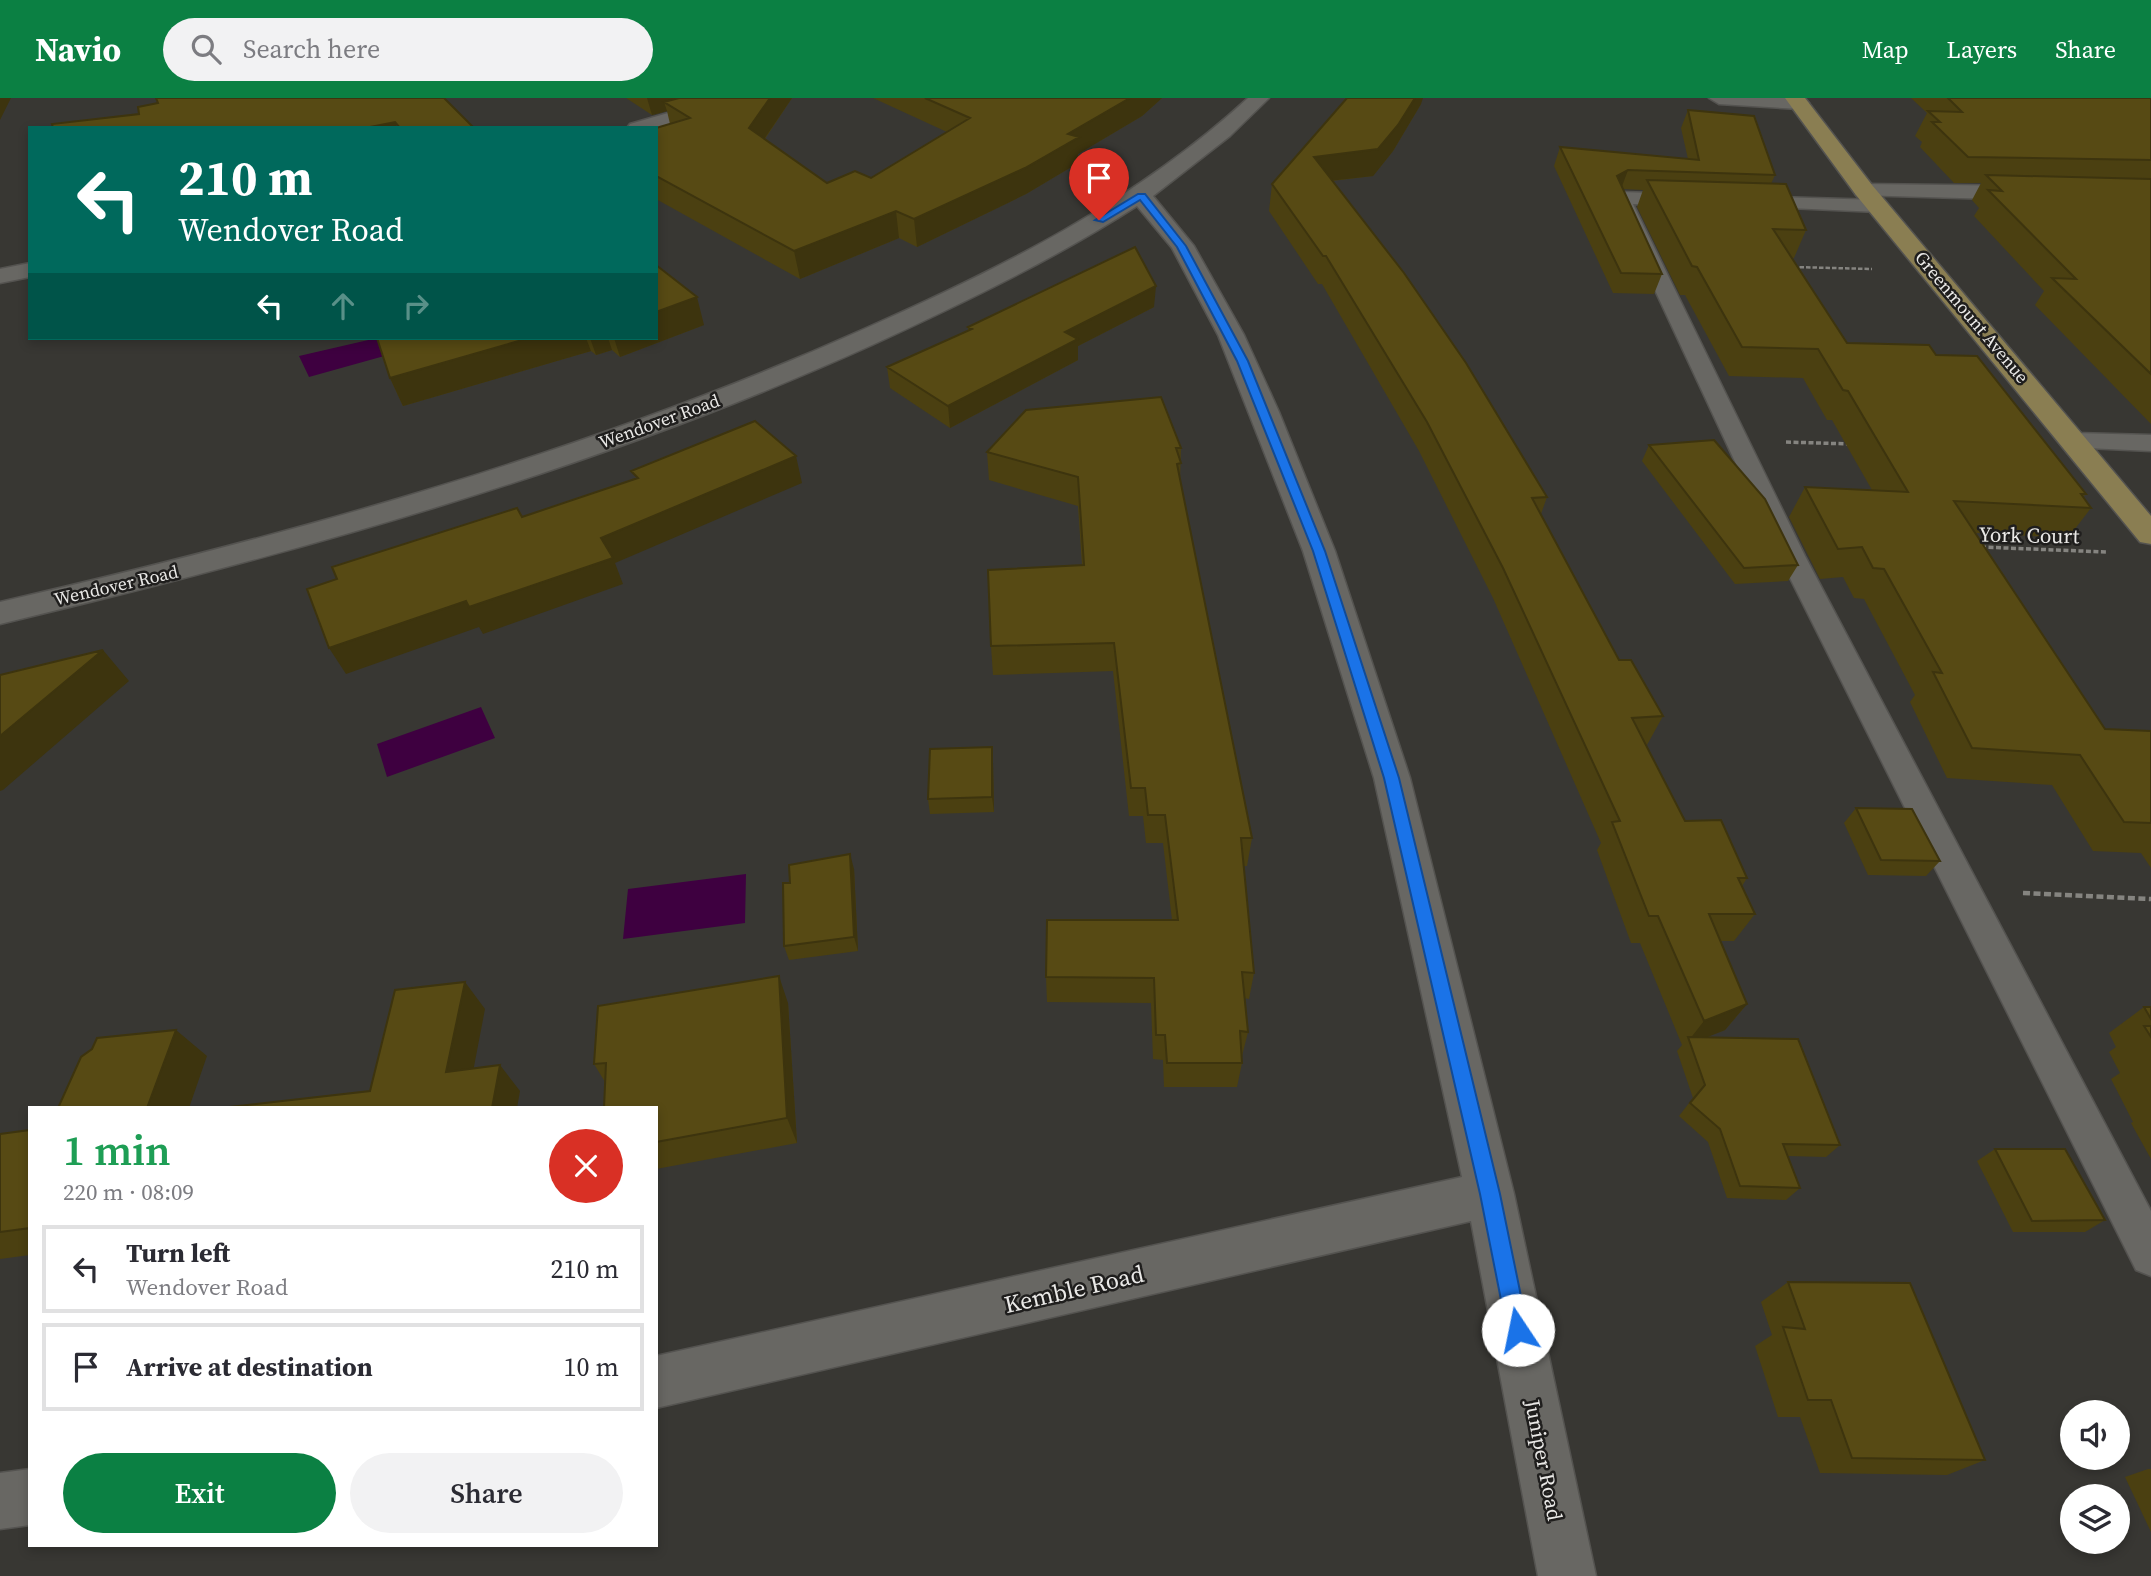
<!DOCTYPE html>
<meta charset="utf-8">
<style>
:root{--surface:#fff;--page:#f2f2f3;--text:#2b2b33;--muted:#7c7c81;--line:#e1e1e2;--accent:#0b8043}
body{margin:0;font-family:"Source Serif 4",serif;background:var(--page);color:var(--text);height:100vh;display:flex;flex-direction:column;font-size:26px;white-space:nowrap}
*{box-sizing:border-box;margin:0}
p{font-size:23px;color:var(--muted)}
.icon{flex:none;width:38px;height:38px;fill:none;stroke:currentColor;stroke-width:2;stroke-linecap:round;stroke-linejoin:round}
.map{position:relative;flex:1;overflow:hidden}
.panel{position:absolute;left:28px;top:1008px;width:630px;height:441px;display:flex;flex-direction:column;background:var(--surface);border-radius:0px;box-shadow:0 4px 10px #0003}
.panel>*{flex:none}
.hud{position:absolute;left:28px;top:28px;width:630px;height:214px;border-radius:0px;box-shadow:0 4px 10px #0003;background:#00695c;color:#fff;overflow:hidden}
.controls{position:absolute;left:2060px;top:1302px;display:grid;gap:14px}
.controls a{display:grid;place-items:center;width:70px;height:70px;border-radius:50%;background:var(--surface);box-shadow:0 4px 10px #0003;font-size:35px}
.pin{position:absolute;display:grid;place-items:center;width:60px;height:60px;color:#fff;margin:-72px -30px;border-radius:50% 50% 50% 0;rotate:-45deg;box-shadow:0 0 7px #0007}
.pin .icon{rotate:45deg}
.me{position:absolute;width:77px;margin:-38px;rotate:349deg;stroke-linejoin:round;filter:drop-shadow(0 0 5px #0008)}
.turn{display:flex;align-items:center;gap:24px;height:147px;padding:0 35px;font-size:32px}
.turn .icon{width:91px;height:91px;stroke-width:2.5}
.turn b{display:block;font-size:49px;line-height:60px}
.lanes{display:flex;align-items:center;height:66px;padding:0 35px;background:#0003;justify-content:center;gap:35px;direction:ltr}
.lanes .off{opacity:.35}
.round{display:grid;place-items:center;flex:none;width:74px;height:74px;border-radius:37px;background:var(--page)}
.headline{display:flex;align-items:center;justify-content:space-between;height:119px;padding:0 35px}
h1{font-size:42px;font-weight:600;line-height:52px;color:#1e9e55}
.cta{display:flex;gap:14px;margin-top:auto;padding:14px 35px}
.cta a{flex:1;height:80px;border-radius:42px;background:var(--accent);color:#fff;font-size:28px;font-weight:600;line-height:80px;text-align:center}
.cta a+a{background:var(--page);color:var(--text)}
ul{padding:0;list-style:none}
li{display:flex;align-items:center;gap:21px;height:88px;margin:0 14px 10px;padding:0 21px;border:4px solid var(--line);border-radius:0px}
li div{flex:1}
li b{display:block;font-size:26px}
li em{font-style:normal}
header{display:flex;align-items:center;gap:42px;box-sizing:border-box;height:98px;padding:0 35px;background:var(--accent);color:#fff}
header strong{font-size:33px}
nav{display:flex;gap:38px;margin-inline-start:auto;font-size:24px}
.search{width:490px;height:63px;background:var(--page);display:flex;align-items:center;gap:18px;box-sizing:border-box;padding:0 24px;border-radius:38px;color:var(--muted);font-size:26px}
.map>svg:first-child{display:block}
</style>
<header>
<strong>Navio</strong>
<div class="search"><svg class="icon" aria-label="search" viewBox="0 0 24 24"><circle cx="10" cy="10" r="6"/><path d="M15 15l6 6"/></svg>Search here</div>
<nav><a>Map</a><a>Layers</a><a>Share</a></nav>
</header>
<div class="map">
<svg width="2151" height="1478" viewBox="0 0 2151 1478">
<rect width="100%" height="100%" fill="#383733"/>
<path fill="#3e0040" d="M377 240H394L395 255 309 279 299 258Z
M481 609 495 640 387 679 377 646Z
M746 776 745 825 623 841 628 791Z"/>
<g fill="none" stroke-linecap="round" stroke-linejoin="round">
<defs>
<path id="service" d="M1621 94 1684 96 1693 102 1684 108 1633 106 1805 458 2151 1113V1178L2136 1172 1779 458 1612 100Z
M1748 98 1878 102 1888 108 1878 114 1741 108 1739 104 1741 100Z"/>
<path id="minor" d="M720 0H751L748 4 656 31 627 30 630 26Z
M1248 0H1269L1230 38 1153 98 1194 148 1244 237 1279 314 1335 453 1410 680 1514 1096 1596 1478H1538L1471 1123 656 1310V1258L1462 1079 1374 680 1303 453 1218 237 1172 150 1137 108C1053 162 963 205 872 247 593 373 297 455 0 526V504C295 436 587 355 864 231 1002 170 1136 103 1248 0Z
M1709 0H1802L1809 5 1799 11 1719 6Z
M1864 86 2030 88 2041 95 2030 102 1856 97 1853 92Z
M30 165V179L0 185V171Z
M2075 335 2151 337V353L2065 349 2061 343 2065 337Z
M30 1371V1427L0 1431V1375Z"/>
<path id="primary" d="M1785 0H1805L1872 87 2151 418V446L2140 444 1856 97Z"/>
</defs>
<use href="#service" stroke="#545350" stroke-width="3"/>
<use href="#minor" stroke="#545350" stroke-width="3"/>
<use href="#primary" stroke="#545350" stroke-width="3"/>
<path stroke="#858480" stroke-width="2.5" stroke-dasharray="4.5 2" stroke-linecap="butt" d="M1793 169 1872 171"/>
<path stroke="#858480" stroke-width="3.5" stroke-dasharray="5 2.5" stroke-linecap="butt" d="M1786 344 1851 346
M1981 449 2106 454"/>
<path stroke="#858480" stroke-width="4.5" stroke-dasharray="7 3.5" stroke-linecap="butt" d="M2023 795 2151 801"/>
<use href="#service" fill="#686763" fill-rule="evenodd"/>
<use href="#minor" fill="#686763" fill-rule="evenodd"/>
<use href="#primary" fill="#8a7e52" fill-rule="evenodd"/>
</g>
<path fill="#4b4011" d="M626 0H792L765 41 827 85 871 80 947 34 873 0H1162L1142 18 1078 56V65L1026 96 917 149 899 140 800 181 656 101V30L670 26 667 13 652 17Z
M1911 0H2151V326L2035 207 2044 193 1974 118 1979 110 1972 102 1981 85H1954L1920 49 1922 44 1915 38 1927 15Z
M1421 6 1393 53 1373 78 1332 83 1547 399 1541 416 1619 562 1663 618 1647 647H1646L1685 723 1747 780 1742 788 1755 816 1734 843H1720L1747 906 1725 932 1706 939 1840 1047 1826 1059 1788 1058 1800 1090 1786 1102 1727 1100 1708 1044 1679 1018 1693 1000 1677 953 1682 947 1640 845H1631L1597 752 1601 745 1493 500 1419 353 1322 186H1318L1269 113 1272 86Z
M1688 12 1775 77 1771 86 1806 132 1794 160H1792L1847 245 1936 257 2086 396 2083 399 2091 410 2068 440 1976 435 2105 631 2151 633V770L2141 755 2093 753 2052 687 1947 680 1910 604 1915 597 1864 501 1854 500 1843 479 1820 481 1789 419 1805 389 1872 392 1832 322H1827L1803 280 1729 278 1685 197H1680L1637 109 1643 92 1623 91 1662 176 1654 196 1613 195 1554 68 1560 49 1688 61 1681 30Z
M1154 209 1078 248V262L950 330 890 290 887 269 968 233V229Z
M704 227 620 259 612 252 596 257 591 253 403 308 390 280 379 240H656Z
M1649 347 1798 467 1788 483 1735 486 1642 363Z
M1181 350 1180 383 1252 740 1247 768H1244L1254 875 1249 901 1244 900 1248 934 1242 958V965L1237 989H1164L1163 962 1153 961 1151 905 1047 904 1046 879 1172 822 1163 745H1146L1143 718H1129L1113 573 993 577 991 548 1082 467 1078 408 989 382 987 354Z
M993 665 994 714 930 716 928 701Z
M1856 710 1940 763 1926 778 1868 777 1844 725Z
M854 771 858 853 789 862 784 848 790 785Z
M788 905 797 1045 656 1071V1010L605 984 594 966Z
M2144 909H2151V1061L2131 1025 2133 1024 2111 981 2120 975 2109 954 2116 949 2109 935Z
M30 1032V1157L0 1161V1036Z
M1995 1051 2105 1122 2085 1134H2013L1977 1063Z
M1788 1184 1985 1362 1947 1377 1820 1375 1800 1319H1778L1755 1248 1772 1237 1761 1204Z
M2148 1371H2151V1434L2125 1379Z"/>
<path fill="#3d340e" d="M0 0H11L0 22Z
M647 0H711L664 4 667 13 652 17Z
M770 0H792L754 56 749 30Z
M1130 0H1162L1142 18 1078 56V65L1026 96 917 149 914 121Z
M1415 0H1423L1421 6 1393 53 1373 78 1310 85 1314 59Z
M395 24 397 30H365Z
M1628 72 1621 91 1617 78Z
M896 113 899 140 800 181 794 153Z
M1156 188 1154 209 1078 248V262L950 330 948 308 1065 234Z
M697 199 704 227 620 259 614 240H656V214Z
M529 240H586L591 253 403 308 390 280Z
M590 240H608L612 252 596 257Z
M796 358 802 385 615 465 623 486 483 536 479 529 346 576 329 550 601 440Z
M103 552 129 583 3 692 0 693V638Z
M992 649 993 665 994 714 992 699Z
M850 756 854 771 858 853 854 839Z
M779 878 788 905 797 1045 787 1020Z
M465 884 485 911 468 1000 446 974Z
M1747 906 1725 932 1690 946 1689 942 1704 923Z
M176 932 207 958 189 1010H147Z
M500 967 520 993 517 1010H492Z"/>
<path fill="#574a14" stroke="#3d340e" stroke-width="2" d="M156 0H444L474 30H400L395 24 365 30H53L52 26 139 16 138 9 158 5Z
M679 0H770L749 30 827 85 855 73 871 80 970 20 925 0H1130L1068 36 1079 39 1025 70 914 121 896 113 794 153 656 78V30L690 20 664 4Z
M1347 0H1415L1398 27 1378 51 1314 59 1404 175 1466 265 1547 399 1532 400 1619 562H1631L1663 618 1632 620 1685 723 1721 722 1747 780H1738L1755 816H1709L1747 906 1704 923 1658 818H1649L1612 724 1620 723 1503 470 1427 324 1326 158H1323L1272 86Z
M1948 0H2151V62L1968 59 1932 24H1940L1928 13 1962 14Z
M1688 12 1754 18 1775 77 1628 72 1617 78 1662 176 1621 175 1560 49 1699 62Z
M1986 77 2151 81V276L2052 180 2076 181 1988 92 2002 93Z
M1647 82 1786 86 1806 132 1773 131 1847 245 1929 247 1936 257 1977 258 2086 396H2081L2091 410 1954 403 2105 631 2151 633V725L2124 724 2080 657 1972 650 1933 574 1942 575 1884 471 1873 470 1862 449 1838 451 1805 389 1908 394 1848 293 1843 292 1818 251 1742 249 1697 169 1692 168Z
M1135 149 1156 188 1065 234 1078 241 948 308 887 269 972 231 968 229Z
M656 167 697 199 656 214Z
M377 240H529L390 280Z
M1161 299 1181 350H1176L1181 365 1177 366 1252 740H1241L1254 875 1242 874 1248 934 1240 933 1242 965H1167L1165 937H1156L1154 880 1046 879 1047 822H1178L1165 717H1148L1145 690H1131L1114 545 991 548 988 472 1084 467 1078 379 987 354 1026 312Z
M755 323 796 358 601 440 613 460 469 509 466 503 329 550 307 491 337 481 332 469 517 410 522 419 638 380 631 373Z
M1714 342 1765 401 1798 467 1744 470 1649 347Z
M103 552 0 638V577Z
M992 649V699L928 701 930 651Z
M1856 710 1912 711 1940 763 1881 762Z
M850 756 854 839 784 848 783 785H790L789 767Z
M779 878 787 1020 656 1044V1010H604L606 965 594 966 598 908Z
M465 884 446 974 500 967 492 1010H221L370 993 395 892Z
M2144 909H2151V921Z
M2144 928H2151V939Z
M176 932 147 1010H58L81 959 92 951 97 940Z
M1688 939 1798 941 1840 1047 1783 1046 1800 1090 1740 1088 1720 1031 1690 1005 1705 987Z
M30 1032V1130L0 1134V1036Z
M1995 1051H2065L2105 1122 2032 1123Z
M1788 1184 1910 1185 1985 1362 1852 1360 1831 1302H1808L1783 1229 1805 1231Z"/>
<path fill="#1a73e8" stroke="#114b97" stroke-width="2" d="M1138 96H1145L1186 148 1248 263 1325 453 1399 680 1500 1096 1528 1232 1525 1240 1518 1243 1510 1240 1507 1232 1480 1096 1384 680 1313 453 1237 263 1177 149 1140 102 1103 124 1095 122Z"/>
<g text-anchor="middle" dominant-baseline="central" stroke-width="5" stroke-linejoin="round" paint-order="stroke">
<g font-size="18" fill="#eae9e7" stroke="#1f1e1d">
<text transform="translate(1972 219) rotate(50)">Greenmount Avenue</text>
<text transform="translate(659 323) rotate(-20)">Wendover Road</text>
<text transform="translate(116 487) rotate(-13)">Wendover Road</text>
</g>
<g font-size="21" fill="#eae9e7" stroke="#1f1e1d">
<text transform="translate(2029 437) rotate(1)">York Court</text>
<text transform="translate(1544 1362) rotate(79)">Juniper Road</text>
</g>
<g font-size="24" fill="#eae9e7" stroke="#1f1e1d">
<text transform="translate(1074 1191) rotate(-13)">Kemble Road</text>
</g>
</g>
</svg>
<div class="controls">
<a><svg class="icon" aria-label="sound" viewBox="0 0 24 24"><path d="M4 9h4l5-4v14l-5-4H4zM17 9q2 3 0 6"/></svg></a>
<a><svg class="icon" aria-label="layers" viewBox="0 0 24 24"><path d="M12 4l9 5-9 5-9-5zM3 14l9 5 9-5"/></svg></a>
</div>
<div class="pin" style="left:1099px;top:122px;background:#d93025"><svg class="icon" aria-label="arrive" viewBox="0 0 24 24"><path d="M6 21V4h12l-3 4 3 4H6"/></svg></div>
<svg class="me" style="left:1518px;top:1232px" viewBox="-20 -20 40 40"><circle r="19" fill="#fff"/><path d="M0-13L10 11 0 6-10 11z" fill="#1a73e8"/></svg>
<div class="hud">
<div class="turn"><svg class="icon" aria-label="left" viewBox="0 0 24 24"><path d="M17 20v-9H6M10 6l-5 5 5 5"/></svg><div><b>210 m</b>Wendover Road</div></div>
<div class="lanes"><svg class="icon" aria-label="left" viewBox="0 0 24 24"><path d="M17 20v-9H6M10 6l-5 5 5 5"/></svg><svg class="icon off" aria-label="ahead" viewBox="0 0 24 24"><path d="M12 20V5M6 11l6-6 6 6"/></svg><svg class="icon off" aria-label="right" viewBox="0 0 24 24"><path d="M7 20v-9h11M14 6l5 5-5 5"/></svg></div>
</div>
<section class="panel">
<div class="headline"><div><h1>1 min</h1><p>220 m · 08:09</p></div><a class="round" style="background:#d93025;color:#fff"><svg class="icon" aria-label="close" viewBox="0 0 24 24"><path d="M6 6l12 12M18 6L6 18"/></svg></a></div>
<ul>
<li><svg class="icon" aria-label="left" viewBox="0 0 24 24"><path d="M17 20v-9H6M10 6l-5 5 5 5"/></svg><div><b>Turn left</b><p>Wendover Road</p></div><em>210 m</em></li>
<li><svg class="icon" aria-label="arrive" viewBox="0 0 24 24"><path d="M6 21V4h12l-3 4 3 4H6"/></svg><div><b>Arrive at destination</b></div><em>10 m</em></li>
</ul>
<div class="cta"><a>Exit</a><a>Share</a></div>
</section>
</div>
